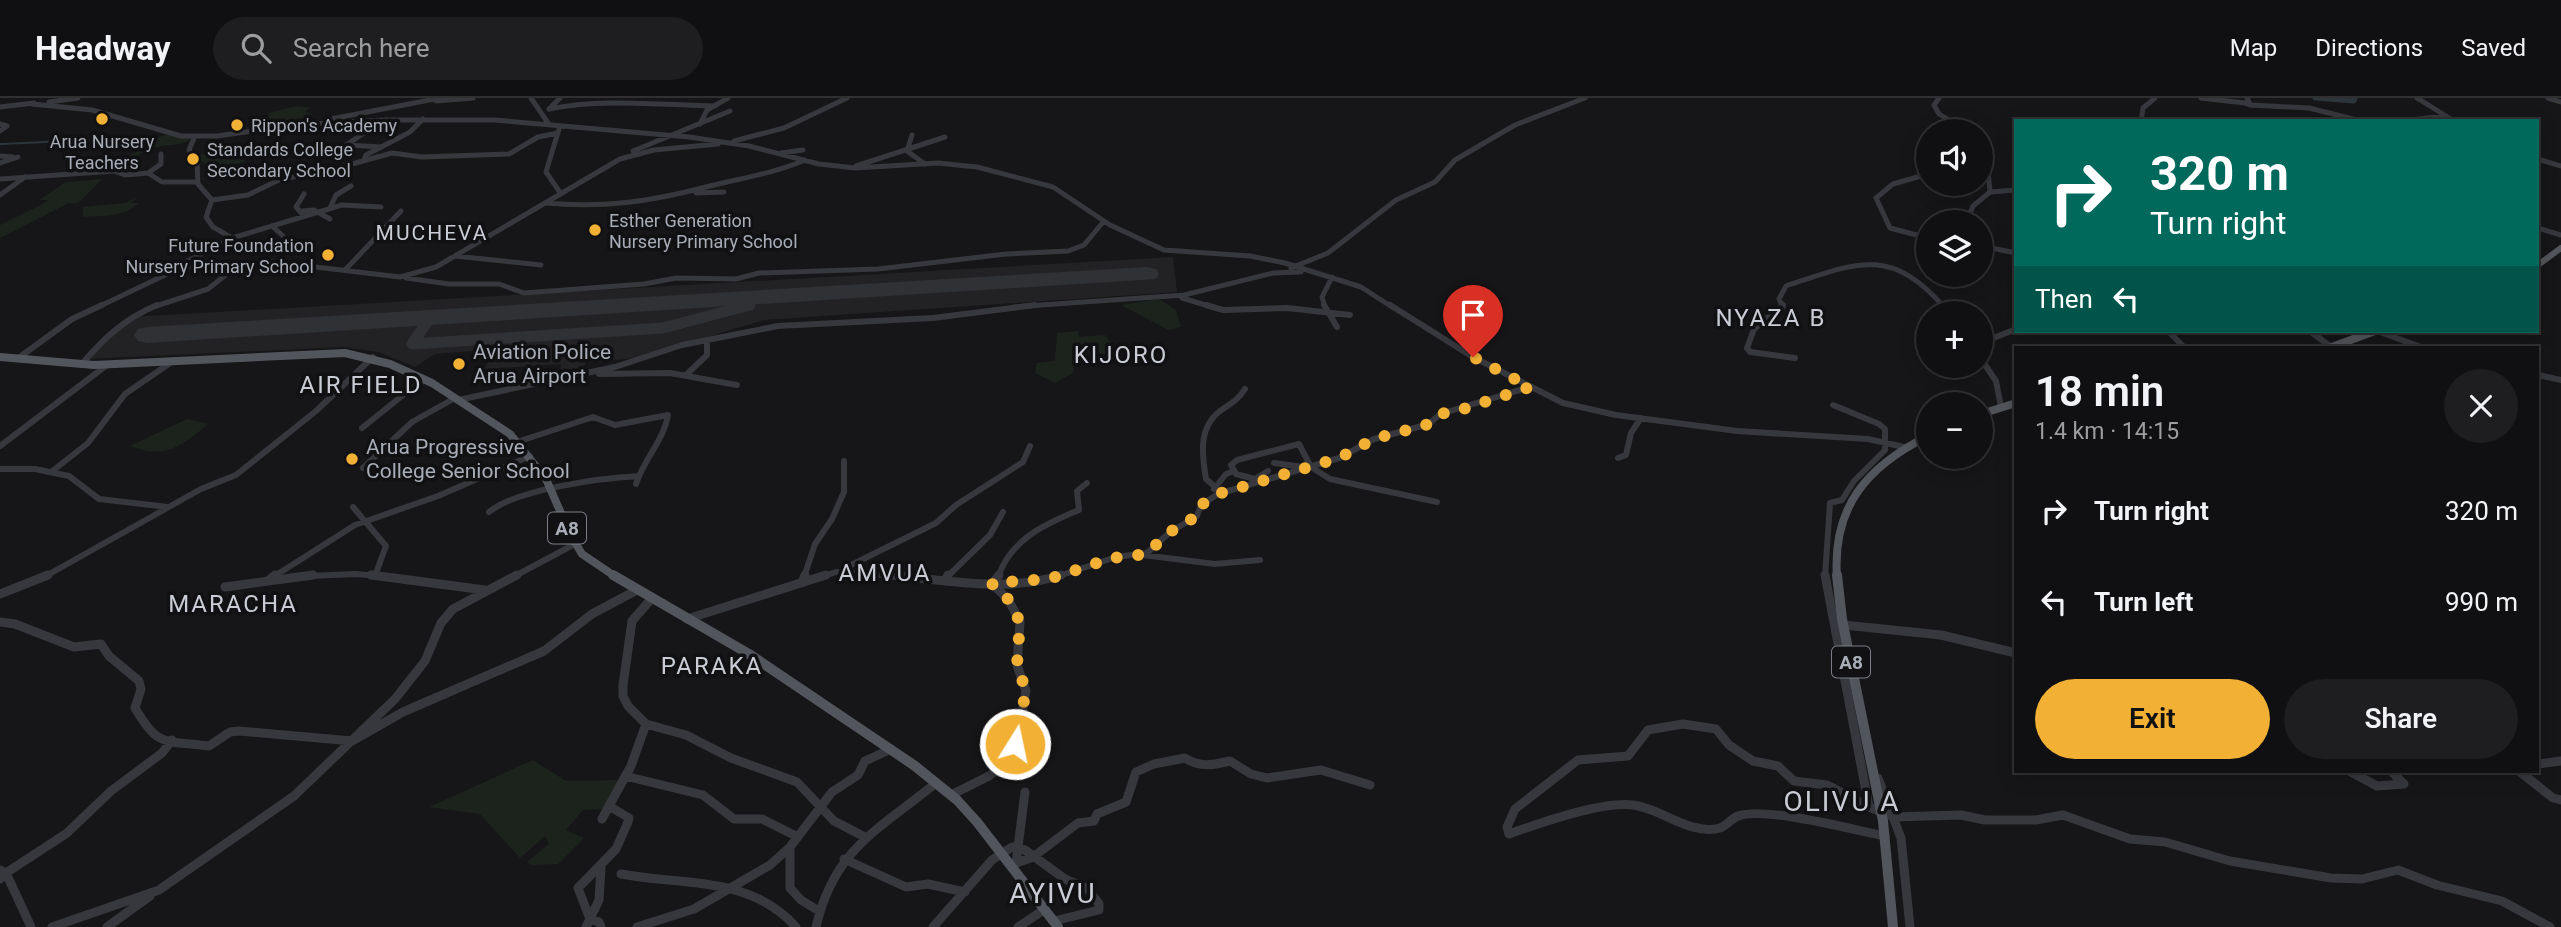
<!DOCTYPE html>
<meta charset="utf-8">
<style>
:root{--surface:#101012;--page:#1e1e20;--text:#f1f3f6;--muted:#9c9d9f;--line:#303032;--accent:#f2b134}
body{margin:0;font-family:Roboto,sans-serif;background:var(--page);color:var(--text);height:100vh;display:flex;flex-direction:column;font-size:26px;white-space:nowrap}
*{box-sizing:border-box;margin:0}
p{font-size:23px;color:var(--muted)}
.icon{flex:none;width:38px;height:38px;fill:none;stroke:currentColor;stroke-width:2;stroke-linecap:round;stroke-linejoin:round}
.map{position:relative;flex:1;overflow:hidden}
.sheet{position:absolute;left:2014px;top:248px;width:525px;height:427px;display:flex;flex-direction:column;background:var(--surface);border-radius:0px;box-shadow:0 4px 18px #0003,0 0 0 2px var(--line)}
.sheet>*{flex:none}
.banner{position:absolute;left:2014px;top:21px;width:525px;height:214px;border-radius:0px;box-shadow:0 4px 18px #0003,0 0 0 2px var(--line);background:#00695c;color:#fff;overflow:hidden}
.tools{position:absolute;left:1916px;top:21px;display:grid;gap:14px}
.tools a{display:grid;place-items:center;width:77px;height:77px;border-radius:50%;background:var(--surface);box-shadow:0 4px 18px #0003,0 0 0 2px var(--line);font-size:35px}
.pin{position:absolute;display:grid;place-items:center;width:60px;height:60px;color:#fff;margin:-72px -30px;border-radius:50% 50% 50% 0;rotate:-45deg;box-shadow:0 0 7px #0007}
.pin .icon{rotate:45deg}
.me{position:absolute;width:77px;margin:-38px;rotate:10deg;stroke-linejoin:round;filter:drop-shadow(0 0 5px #0008)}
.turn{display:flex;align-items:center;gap:24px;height:147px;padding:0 21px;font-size:32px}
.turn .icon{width:91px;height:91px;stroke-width:2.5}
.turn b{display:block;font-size:49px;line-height:60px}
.then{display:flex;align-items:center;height:66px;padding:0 21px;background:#0003;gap:14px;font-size:26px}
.round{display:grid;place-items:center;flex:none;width:74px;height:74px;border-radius:37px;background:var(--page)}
.overview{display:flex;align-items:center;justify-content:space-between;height:119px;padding:0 21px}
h1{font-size:42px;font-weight:600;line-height:52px}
.button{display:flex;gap:14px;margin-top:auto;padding:14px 21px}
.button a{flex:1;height:80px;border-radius:42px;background:var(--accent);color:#111;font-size:28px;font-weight:600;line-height:80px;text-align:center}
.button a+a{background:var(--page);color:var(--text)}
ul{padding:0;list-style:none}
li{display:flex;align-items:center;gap:21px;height:91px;padding:0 21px}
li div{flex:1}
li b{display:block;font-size:26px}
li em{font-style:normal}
header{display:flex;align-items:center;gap:42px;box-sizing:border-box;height:98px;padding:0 35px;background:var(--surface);border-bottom:2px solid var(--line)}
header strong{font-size:33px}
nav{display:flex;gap:38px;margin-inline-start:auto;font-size:24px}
.search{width:490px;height:63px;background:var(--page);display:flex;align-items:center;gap:18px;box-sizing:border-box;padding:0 24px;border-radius:38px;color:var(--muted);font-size:26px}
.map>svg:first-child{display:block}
</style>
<header>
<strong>Headway</strong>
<div class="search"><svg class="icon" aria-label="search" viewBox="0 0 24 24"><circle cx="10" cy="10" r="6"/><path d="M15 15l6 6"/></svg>Search here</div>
<nav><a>Map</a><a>Directions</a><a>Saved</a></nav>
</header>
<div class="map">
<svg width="2561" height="829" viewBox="0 0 2561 829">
<rect width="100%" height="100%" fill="#161618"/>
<path fill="#222225" d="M1173 159 1177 194 764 222 636 260 586 265 581 272 560 271 561 266 484 271 495 251 435 256 415 269 378 254 343 249 86 261 131 219Z"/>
<path fill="#1c231d" d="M298 8 311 10 305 13 312 16C295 28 267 34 245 30L268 21 269 15Z
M170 35 191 41C183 48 168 46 157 49 142 52 131 66 114 65L138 53 136 48Z
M216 53 246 63C232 68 206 72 196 58Z
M102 81 78 105H69L0 140V127L43 106 48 102H39L66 84Z
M138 98 131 105H139C121 121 99 117 83 119V109L126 105Z
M1159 201 1176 212 1181 229 1168 232 1121 207Z
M1078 233 1079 239 1105 237 1117 252 1110 257 1077 251 1073 275 1055 285 1035 275 1037 265 1055 263 1057 235Z
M187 321 208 326C182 348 164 362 130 348Z
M533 662 566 683 621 682 603 711 583 712 566 732 584 740 558 766 531 767 527 764 549 746 545 738 520 760 480 716 429 709Z"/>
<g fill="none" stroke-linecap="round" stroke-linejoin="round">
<path stroke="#2c353c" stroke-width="2" d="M0 46C47 45 93 39 140 44"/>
<path stroke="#2c353c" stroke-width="5" d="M2315 0 2354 3 2355 0"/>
<path stroke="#303135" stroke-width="9" d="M747 209 753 200"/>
<path stroke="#303135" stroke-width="11" d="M430 220 412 246 663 230 750 207"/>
<path fill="#303135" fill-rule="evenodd" d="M1147 169 1156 171 1159 176 1156 181 147 245 138 243 134 237 138 231 147 229Z"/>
<path stroke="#37383d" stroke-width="5" d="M531 0 548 25
M1939 0 1934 7 1939 16 1966 33
M2201 0 2245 5
M2247 0 2249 4 2245 5 2250 7 2309 10 2361 23
M2417 0 2454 23
M2548 0 2561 4
M436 3 473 0
M49 4 78 0
M32 6 92 12 181 38H217L294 27 384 22H495L689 39 749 48 819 66 855 70 938 65 977 69 1053 89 1110 127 1164 152 1250 158 1285 165 1361 189 1392 209
M0 9 34 5
M549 11C602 0 661 7 715 8
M549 11 560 0
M331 21 440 0
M2141 23 2143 10 2155 0
M2403 23 2443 18
M0 26 7 28 0 33
M700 26 707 12 728 0
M559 31 546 74 561 96
M912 37 907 53 925 66
M734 43 784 30 847 0
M346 47 384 22
M346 47 382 49
M633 53 730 13
M781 55 803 52
M0 58 13 59
M2538 61 2561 68
M364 62 366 57 410 34 423 21
M0 65 18 59
M856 68 945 39
M148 75 161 66V56
M1928 76 1893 86 1876 100 1890 130 1928 140
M0 81 114 73 125 77 148 75 162 84H197
M1990 94 2016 92
M696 95 724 94
M0 97 25 79
M212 102 248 97 281 81 323 74 392 55 422 59 509 56 538 39 558 35
M545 105C604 110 649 104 706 89 740 80 773 76 805 62
M330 110 336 97 351 88
M302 113 314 112 330 121
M303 117 296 109 304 96
M1971 124 1968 121 1973 108 1990 94 1987 62 1981 51
M272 128 283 138
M2538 130 2561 137
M232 140 342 107 381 109
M1981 148 2016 155
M455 158 541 167
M180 167 232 140 213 129 206 119 212 102 198 86 197 64 189 52 195 38
M1291 170 1328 155 1396 102 1435 84 1455 62 1515 27 1585 0
M345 172 401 113
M406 180 449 186H499L524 195 644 186 676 180 736 181 759 175 878 171 1006 156 1068 153 1084 147 1104 123
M1182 200 1212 209
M98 209 182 169 273 164 400 179 436 169 620 61 654 52 718 46
M153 209 208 191 241 165
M1014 209 1184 197 1273 175 1301 174
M1325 209 1322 199 1332 179
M1783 209 1779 201 1786 188C1855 165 1890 147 1944 209"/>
<path stroke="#37383d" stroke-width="6" d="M1206 207 1223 212 1287 210 1350 217
M1324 207 1337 229
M1390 207 1473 259 1563 305 1616 317 1737 333 1868 341 1904 349
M1783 207 1754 231 1747 250 1750 254 1795 260
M1943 207 1950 215
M2168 233 2185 250
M2310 233 2331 249
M2377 233 2424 250
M1981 245 2016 231
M17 261 72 221 102 207
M1981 261 1996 283 2001 309
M81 267C104 240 124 221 157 207
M599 276 670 275 737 287
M686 277 707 257V242
M2538 277 2561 282
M458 302 615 269 682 247 778 228 933 220 1035 207
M362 330 423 281
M517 344 593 319 615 327 668 317C664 342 644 361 636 386
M0 348 107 267
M1618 360 1626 357 1631 335 1641 320
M1274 365 1303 369
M363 370 412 324 455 300
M0 371H35L69 378 99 401 168 409
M1268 373 1255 381 1236 376 1231 367 1237 362 1299 346 1311 369 1330 381 1437 404
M51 374 88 345 125 296 173 263
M1214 391 1226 376 1234 373
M1221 394 1206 381C1202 357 1198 330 1220 313 1230 306 1238 302 1245 291
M353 409 386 448 376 475
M489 414C517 391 602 380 639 378
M1143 457 1215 466 1260 462
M843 471 936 425 956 407 1023 364 1030 348
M44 479 201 391 236 377 316 313 373 259
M273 479 355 427 438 398 530 358
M288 479 355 476 396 479
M513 479 573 447
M804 479 815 446 832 421 844 394V363
M821 479 836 474 908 479
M947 479 990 437 1003 414
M998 479C1011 441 1045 426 1079 412L1077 393 1087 385
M1056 479 1116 459 1147 455 1170 434 1197 418 1201 407 1218 396 1339 360 1374 341 1429 326 1440 316 1530 289
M1825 479 1830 405 1842 402 1854 383 1885 352V331L1879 326 1833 307"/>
<path stroke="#37383d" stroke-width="9" d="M371 477 485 492
M890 477C945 482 1007 495 1061 477
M1825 477 1869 709 1894 719 1961 717 1985 722H2036L2063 717 2130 741 2165 744 2230 763 2331 780 2362 781 2398 772 2437 787 2502 803 2550 829
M270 481 275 477
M945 482 948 477
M802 485 805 477
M225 489 313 477
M0 496 48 477
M687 521 826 477
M0 524 15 526 74 549 101 546 109 558 139 583 141 591 135 610C159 651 165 642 209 648L230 634 239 633 352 643 403 614 544 553 592 516 637 492
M1844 527 1941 537 2016 555
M646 626 686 637 731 660 797 684 834 723 863 738
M2538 666 2561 663
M2351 674 2377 688 2404 686 2392 674
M2520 674 2553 700 2561 702
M625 678 703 697 734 721H762L798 739
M1878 680 1901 740 1910 829
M951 697 989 678 1008 663 1015 651 1026 593 1017 567 1020 524 1008 501 992 486 999 477
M1869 709 1827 687 1794 683 1778 668 1753 663 1729 647 1716 631 1683 626 1648 632 1628 658 1578 662 1515 711 1507 729 1509 736C1540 725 1602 703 1633 707 1661 710 1690 738 1720 730 1726 728 1731 721 1738 718 1764 708 1854 732 1885 738
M602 721 609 708
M790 749V790L801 802 819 813
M844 761 906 789 928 786 965 794
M1016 765 1025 694
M1011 767 1033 759 1078 725 1094 723 1097 716 1126 704 1136 674 1154 666 1185 660C1200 670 1213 667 1230 663L1251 676 1267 680 1321 672 1370 687
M0 772 6 775 0 781
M621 776C685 788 749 777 796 829
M31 829 6 775 67 735 111 693 162 655 172 642
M52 829 159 792 294 698 395 601 425 563 441 525 453 511 517 477
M107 829 150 798
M586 829 599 802 601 770
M601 829 599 824 590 821 578 790 616 751 628 724 629 720 609 708 631 668 646 626 628 608 623 598V587L632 523 652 500
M637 829 694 811 770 767 790 749 832 694 858 677 865 663 891 651
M816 829C834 751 878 732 936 685
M933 829 992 762 1012 749 1025 752 1065 781 1088 791 1099 806V812L1054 823
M1018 829 1045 811"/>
<path stroke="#53555c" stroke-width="6" d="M2538 167 2561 150"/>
<path stroke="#53555c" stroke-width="8" d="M2329 250 2375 233
M0 259 94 267 345 255 390 266 432 285 510 336 546 381 571 438 582 456 616 479
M1981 316 2016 305
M1837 479C1832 408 1868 368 1928 338"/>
<path stroke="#53555c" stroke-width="10" d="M613 477 749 556 915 668 957 702 977 724 1058 829
M1837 477 1842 521 1883 723 1893 829"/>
</g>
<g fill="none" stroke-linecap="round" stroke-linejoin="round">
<path stroke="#f2b134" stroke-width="12" stroke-dasharray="0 21.6" d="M1015 646 1026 593 1017 567 1020 524 1008 501 995 492 992 485 1049 481 1112 460 1146 456 1170 434 1197 418 1201 407 1218 396 1339 360 1374 341 1429 326 1440 316 1457 313 1530 289 1473 259"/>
</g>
<g fill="#f2b134" stroke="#111113" stroke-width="2.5">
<circle cx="102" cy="21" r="7"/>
<circle cx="237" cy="27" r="7"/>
<circle cx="193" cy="61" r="7"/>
<circle cx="595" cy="132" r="7"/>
<circle cx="328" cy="157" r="7"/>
<circle cx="459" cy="266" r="7"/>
<circle cx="352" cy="361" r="7"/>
</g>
<g text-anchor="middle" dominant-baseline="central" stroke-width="7" stroke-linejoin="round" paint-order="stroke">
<g font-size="18" fill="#a8adb8" stroke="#111113" text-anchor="start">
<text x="251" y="27">Rippon's Academy</text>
<text x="102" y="43" text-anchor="middle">Arua Nursery<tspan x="102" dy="21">Teachers</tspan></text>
<text x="207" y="51">Standards College<tspan x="207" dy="21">Secondary School</tspan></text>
<text x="609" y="122">Esther Generation<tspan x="609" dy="21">Nursery Primary School</tspan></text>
<text x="314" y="147" text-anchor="end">Future Foundation<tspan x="314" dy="21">Nursery Primary School</tspan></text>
</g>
<g fill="#111113" stroke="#7b7e86" stroke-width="2">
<rect x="548" y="414.5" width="38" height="31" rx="5"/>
<rect x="1832" y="548.5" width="38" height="31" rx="5"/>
</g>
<g font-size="19" font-weight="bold" fill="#a8adb8">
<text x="567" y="430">A8</text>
<text x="1851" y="564">A8</text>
</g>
<g font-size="21" letter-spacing="2" fill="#c9ccd4" stroke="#111113">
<text x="432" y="135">MUCHEVA</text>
</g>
<g font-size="21" fill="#a8adb8" stroke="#111113" text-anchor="start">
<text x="473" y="254">Aviation Police<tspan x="473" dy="24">Arua Airport</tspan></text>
<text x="366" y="349">Arua Progressive<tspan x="366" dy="24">College Senior School</tspan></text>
</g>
<g font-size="24" letter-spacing="2" fill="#c9ccd4" stroke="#111113">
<text x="1771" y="220">NYAZA B</text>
<text x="1121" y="257">KIJORO</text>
<text x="361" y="287">AIR FIELD</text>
<text x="885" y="475">AMVUA</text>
<text x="233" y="506">MARACHA</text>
<text x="712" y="568">PARAKA</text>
</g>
<g font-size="28" letter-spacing="2" fill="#c9ccd4" stroke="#111113">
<text x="1842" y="703">OLIVU A</text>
<text x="1053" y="795">AYIVU</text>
</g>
</g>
</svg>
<div class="tools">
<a><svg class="icon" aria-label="sound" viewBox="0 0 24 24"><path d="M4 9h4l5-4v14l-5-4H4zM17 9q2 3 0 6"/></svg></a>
<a><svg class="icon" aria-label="layers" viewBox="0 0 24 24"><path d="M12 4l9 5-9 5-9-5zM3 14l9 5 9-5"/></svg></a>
<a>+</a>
<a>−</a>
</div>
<div class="pin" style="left:1473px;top:259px;background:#d93025"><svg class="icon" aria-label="arrive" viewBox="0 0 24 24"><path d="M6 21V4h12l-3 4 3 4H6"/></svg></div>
<svg class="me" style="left:1015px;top:646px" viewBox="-20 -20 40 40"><circle r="17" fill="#f2b134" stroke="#fff" stroke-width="3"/><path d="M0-11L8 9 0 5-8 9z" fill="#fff"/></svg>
<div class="banner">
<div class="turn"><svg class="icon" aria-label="right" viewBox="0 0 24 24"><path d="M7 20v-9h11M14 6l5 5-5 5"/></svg><div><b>320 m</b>Turn right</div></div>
<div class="then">Then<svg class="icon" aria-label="left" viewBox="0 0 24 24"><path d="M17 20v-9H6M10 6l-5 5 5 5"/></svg></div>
</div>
<section class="sheet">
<div class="overview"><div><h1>18 min</h1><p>1.4 km · 14:15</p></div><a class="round"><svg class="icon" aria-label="close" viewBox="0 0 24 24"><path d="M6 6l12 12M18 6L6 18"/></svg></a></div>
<ul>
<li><svg class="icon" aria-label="right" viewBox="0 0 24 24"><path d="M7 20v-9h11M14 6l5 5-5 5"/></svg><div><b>Turn right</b></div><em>320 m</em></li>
<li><svg class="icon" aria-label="left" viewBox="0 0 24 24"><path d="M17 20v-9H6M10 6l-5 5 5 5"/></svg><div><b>Turn left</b></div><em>990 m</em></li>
</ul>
<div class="button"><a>Exit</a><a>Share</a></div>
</section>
</div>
